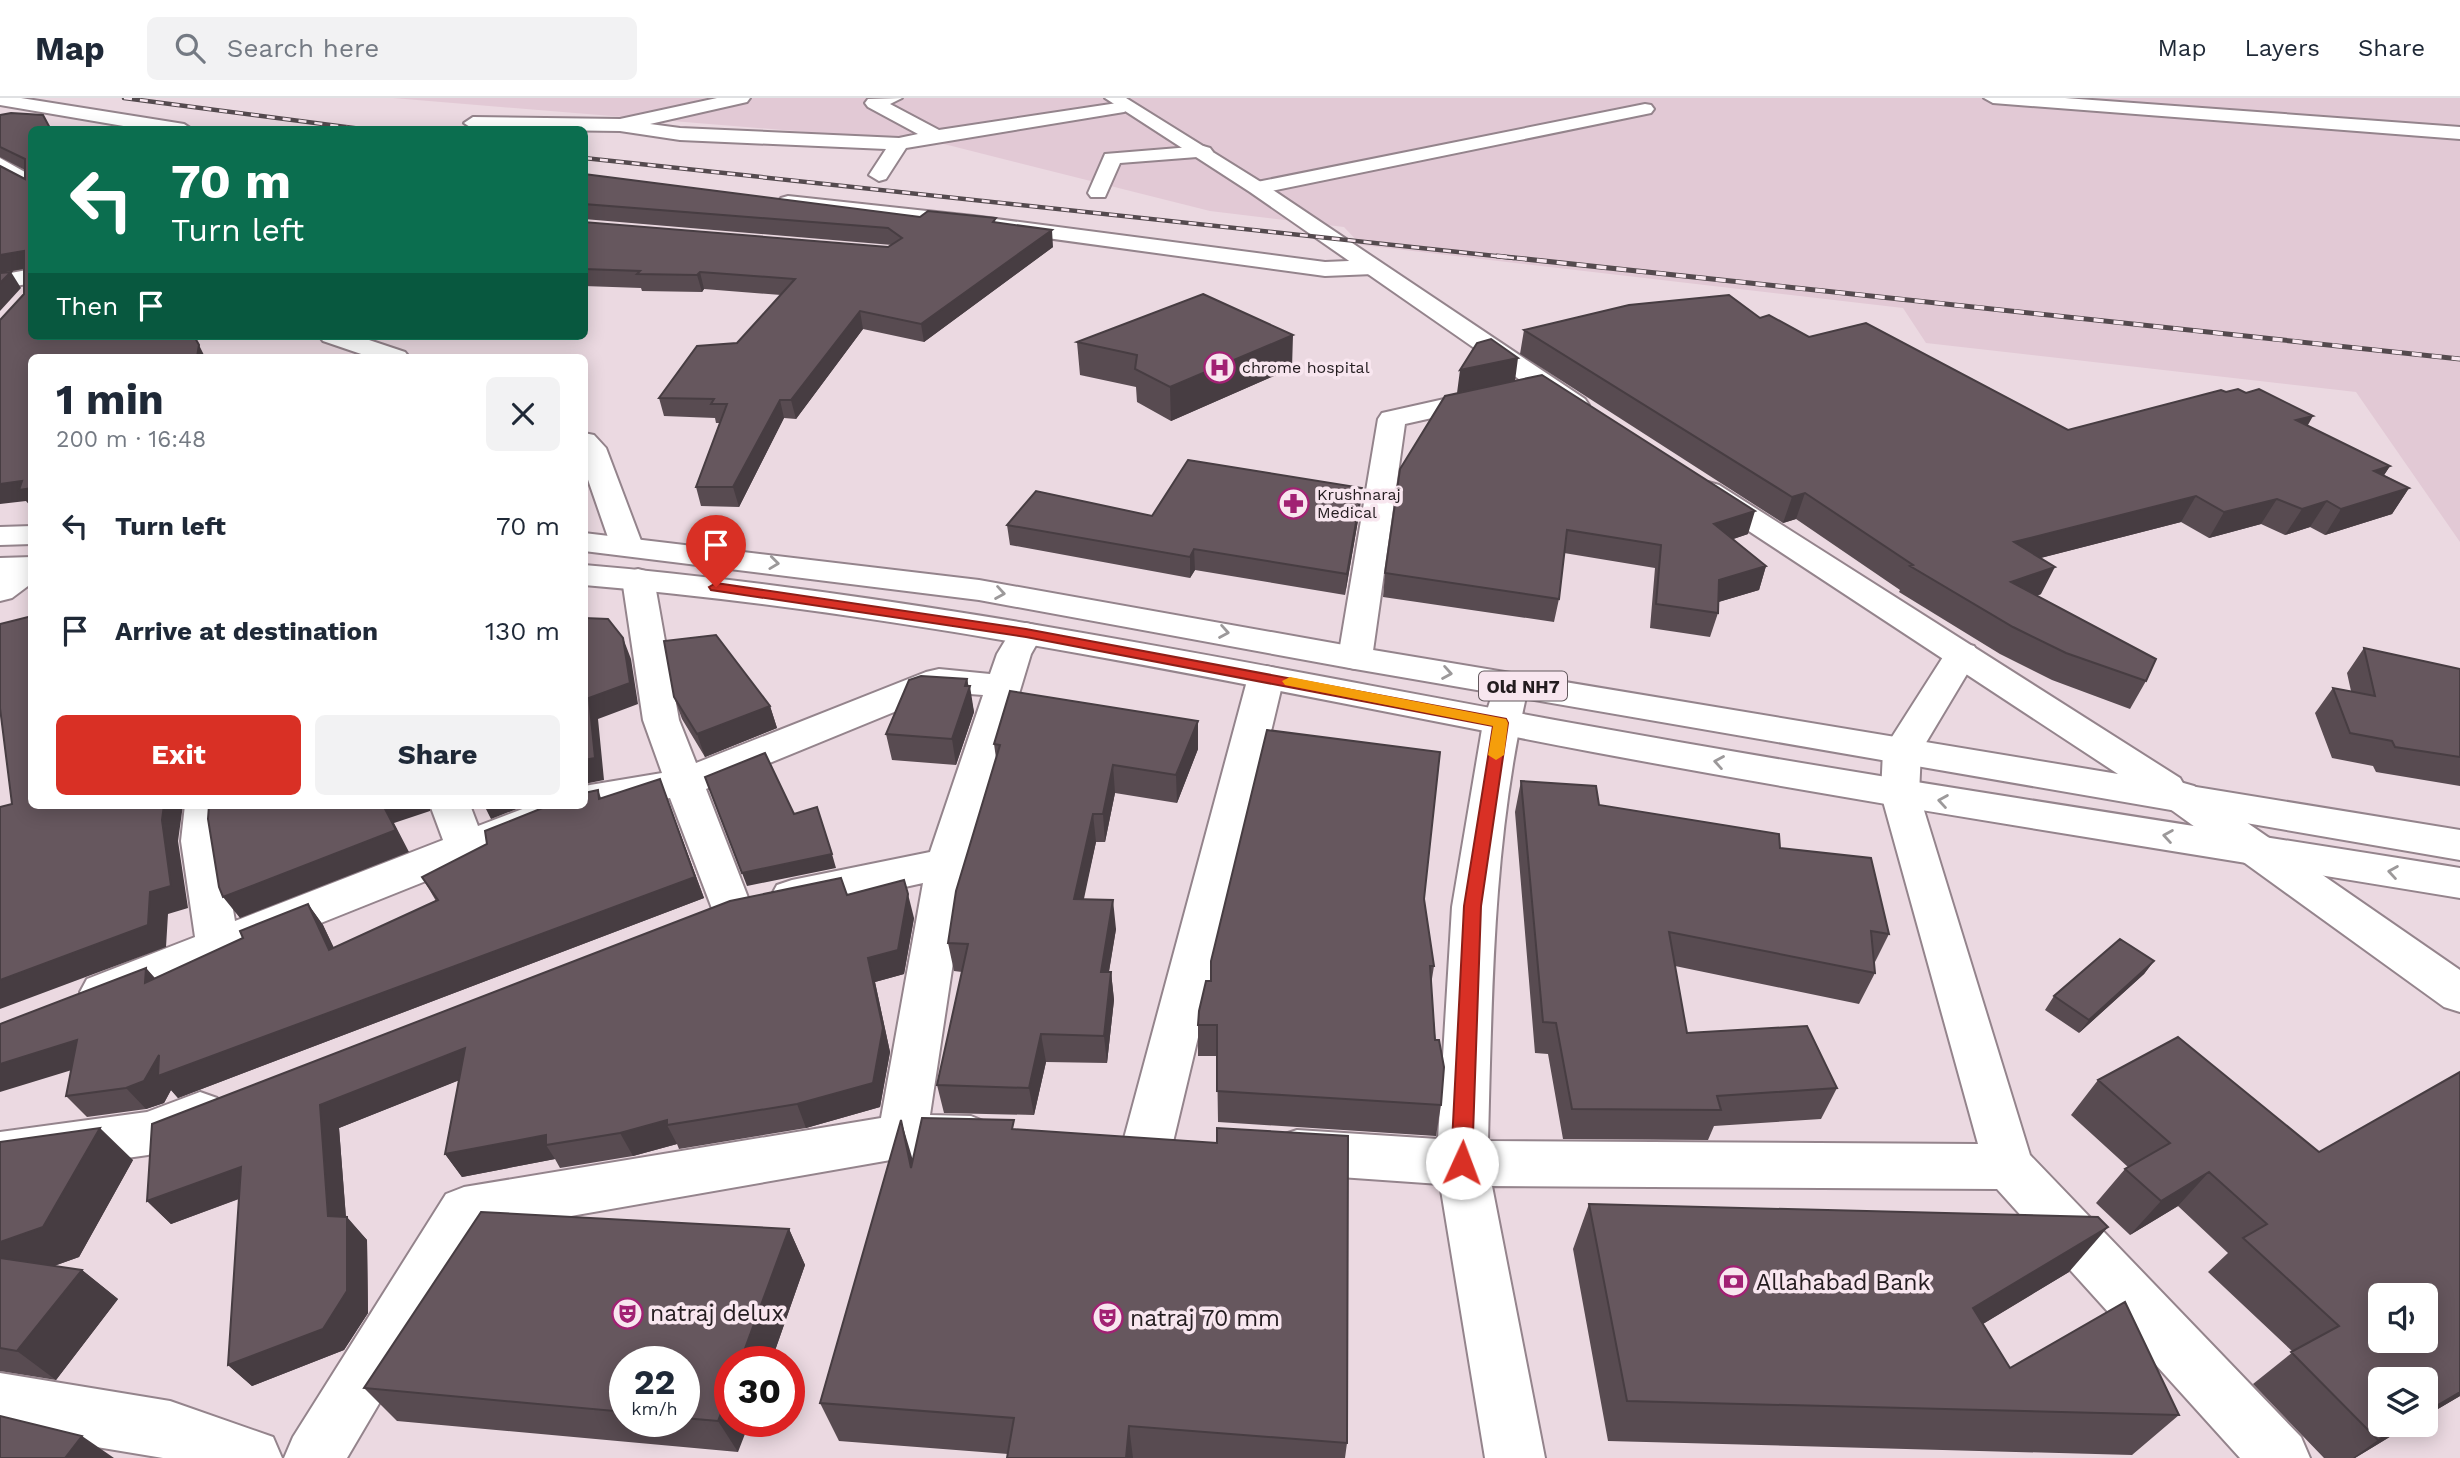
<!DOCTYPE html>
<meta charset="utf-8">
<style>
:root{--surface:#fff;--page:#f2f2f3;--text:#1f2937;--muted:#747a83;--line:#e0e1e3;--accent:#d93025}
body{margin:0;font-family:"Work Sans",sans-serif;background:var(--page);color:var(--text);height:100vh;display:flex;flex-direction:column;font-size:26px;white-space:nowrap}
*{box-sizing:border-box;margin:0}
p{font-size:23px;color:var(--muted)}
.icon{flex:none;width:38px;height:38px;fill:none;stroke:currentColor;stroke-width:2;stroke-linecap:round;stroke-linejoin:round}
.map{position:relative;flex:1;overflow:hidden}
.details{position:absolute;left:28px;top:256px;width:560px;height:455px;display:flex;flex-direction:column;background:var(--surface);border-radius:10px;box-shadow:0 4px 18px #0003}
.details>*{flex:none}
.hud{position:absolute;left:28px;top:28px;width:560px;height:214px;border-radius:10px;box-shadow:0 4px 18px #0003;background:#0b6e4f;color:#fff;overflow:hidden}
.controls{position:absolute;left:2368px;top:1185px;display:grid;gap:14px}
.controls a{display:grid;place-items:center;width:70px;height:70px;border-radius:10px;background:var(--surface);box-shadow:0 4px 18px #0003;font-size:35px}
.speed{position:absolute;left:609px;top:1248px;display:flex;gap:14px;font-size:35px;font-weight:700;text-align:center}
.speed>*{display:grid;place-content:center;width:91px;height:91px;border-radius:50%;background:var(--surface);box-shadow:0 4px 18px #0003;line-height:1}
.speed small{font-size:18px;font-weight:400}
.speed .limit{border:10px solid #d22;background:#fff;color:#111}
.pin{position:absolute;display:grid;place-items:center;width:60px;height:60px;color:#fff;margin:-72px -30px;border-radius:50% 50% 50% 0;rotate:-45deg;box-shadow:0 0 7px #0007}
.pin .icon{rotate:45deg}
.me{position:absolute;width:77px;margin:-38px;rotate:2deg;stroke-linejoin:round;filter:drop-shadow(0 0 5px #0008)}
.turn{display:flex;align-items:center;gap:24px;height:147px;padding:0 28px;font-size:32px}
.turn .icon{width:91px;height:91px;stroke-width:2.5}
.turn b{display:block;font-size:49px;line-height:60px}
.then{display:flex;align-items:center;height:66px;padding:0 28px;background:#0003;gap:14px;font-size:26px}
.round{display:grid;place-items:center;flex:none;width:74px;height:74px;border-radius:10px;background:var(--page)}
.overview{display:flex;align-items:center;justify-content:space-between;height:119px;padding:0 28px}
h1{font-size:42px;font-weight:700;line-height:52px}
.action{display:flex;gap:14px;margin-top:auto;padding:14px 28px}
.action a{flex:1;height:80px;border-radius:10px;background:var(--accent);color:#fff;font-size:28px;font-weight:700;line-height:80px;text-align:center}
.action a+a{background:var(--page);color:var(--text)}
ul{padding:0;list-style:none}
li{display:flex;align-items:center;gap:21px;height:105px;padding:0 28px}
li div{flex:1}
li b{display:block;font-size:26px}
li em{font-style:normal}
header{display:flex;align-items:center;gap:42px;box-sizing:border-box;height:98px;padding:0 35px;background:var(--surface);border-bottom:2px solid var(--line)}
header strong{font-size:33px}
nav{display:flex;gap:38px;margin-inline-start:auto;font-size:24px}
.search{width:490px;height:63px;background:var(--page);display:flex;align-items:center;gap:18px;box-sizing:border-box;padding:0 24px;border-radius:10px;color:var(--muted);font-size:26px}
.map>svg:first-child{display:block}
</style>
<header>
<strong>Map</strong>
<div class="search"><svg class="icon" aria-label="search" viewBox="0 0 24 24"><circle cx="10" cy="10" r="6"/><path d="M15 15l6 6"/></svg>Search here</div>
<nav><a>Map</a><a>Layers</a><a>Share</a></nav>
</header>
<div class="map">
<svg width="2460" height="1360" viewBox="0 0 2460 1360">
<rect width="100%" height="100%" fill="#ebd9e1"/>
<path fill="#e2c9d5" d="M393 0H2460V444L2356 294 1926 245 1903 210 1361 147 1344 129 1210 113 940 45Z"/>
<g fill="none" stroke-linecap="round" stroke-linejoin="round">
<defs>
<path id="minor" d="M0 0H21L184 26 193 32H147L0 7Z
M717 0H750L747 4 650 26 680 30 899 40 918 36 868 9 865 5 868 1 902 0 890 6 939 32 1124 4 1133 9 1124 14 906 50 886 81 879 83 869 77 886 51 680 42 620 33 473 31 464 25 473 19 620 21Z
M1984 0H2065L2460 29V41L1993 5Z
M1645 6 1651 7 1654 11 1651 15 1257 96 1247 90 1257 84Z
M1203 48 1210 50 1213 54 1210 58 1120 65 1105 99H1091L1088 95 1105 56Z
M0 60 32 78V94L0 75Z
M788 98 973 118 1325 164 1373 162 1384 169 1373 176 1325 178 973 130 781 108 778 104 781 100Z
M32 171V185L0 191V177Z
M319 238H357L405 254 409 259H370L323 243Z
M1489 291 1499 293 1502 299 1499 305 1405 326 1372 560 1367 568 1355 571 1343 568 1338 560 1378 321 1382 315Z
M584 335 594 337 606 350 643 448 638 455 627 457 616 455 611 448 584 370Z
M32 460V485L12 500 0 503V478L21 463Z
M638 471 649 474 654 481 679 622 696 665 926 574 939 571 990 576 997 556 1014 528 1026 525 1038 528 1043 535 1031 556 968 765 930 1017 971 1018 988 1025 996 1040 988 1055 971 1062 902 1060 480 1134 347 1360H284L293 1339 446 1096 464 1089 881 1020 923 785 792 814 777 809 771 798 777 787 792 782 930 754 983 597 943 594 706 691 752 810 746 821 731 826 716 821 670 700 587 715 481 761 103 912 87 907 80 894 87 881 195 839 181 743 185 707H225L221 743 235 823 443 742 430 707H470L478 728 533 707H584V688L662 675 643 622 622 481 627 474Z
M1962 545 1974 548 1979 556 1921 653 1919 696 2030 1057 2301 1339 2310 1360H2240L1997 1091 1492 1088 1545 1360H1485L1440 1086 1297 1076 1279 1070 1272 1054 1279 1038 1297 1032 1438 1041 1452 809 1483 625 1498 578 1511 575 1524 578 1529 586C1493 736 1492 890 1488 1043L1978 1046 1881 696 1883 653 1950 548Z
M1266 568 1279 571 1284 579 1173 1044 1166 1059 1148 1066 1130 1059 1123 1044 1248 579 1253 571Z
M2180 684 2194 688 2460 872V914L2444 909 2166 708 2160 698 2166 688Z
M200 994 217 1000 224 1015 217 1030 148 1057 0 1078V1034L147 1014Z
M0 1275 170 1303 273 1339 282 1360H163L0 1333Z"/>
<path id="major" d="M1105 0H1126L1264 86 1585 301 1589 307 1585 313H1565L1250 94Z
M1708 384 1719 387 2180 680 2184 687 2460 732V762L1355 571 979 502 584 453V435L979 482 1355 549 2118 676 1697 399 1693 393 1697 387Z
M32 428V446L0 447V429Z
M32 459V479L0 480V460Z
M584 467C922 496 1251 567 1583 627 1875 680 2168 723 2460 770V800C2171 752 1881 708 1593 654 1257 590 925 516 584 487Z"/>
</defs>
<use href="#minor" stroke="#94848c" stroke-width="4"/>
<use href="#major" stroke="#94848c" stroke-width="4"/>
<use href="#minor" fill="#fff" fill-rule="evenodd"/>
<use href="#major" fill="#fff" fill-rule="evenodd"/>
<defs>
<path id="rail-far1" d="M124 0 369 32
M584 60 1514 160"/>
<path id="rail" d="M1497 158 2460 261"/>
</defs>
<use href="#rail-far1" stroke="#544a4e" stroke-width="4.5"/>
<use href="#rail" stroke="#544a4e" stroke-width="5"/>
<use href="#rail-far1" stroke="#f8e6ef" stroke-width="2.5" stroke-dasharray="8" stroke-linecap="butt"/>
<use href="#rail" stroke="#f8e6ef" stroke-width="3.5" stroke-dasharray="10" stroke-linecap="butt"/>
</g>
<path fill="#584b51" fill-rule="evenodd" d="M0 17H43L26 403 24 171 0 175 25 81V72L0 59Z
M584 76 920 119 996 124 1053 149 924 244 863 231 796 321 784 320 739 409 701 408 696 389 720 325H716L715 320 664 318 659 300 737 245 781 197 704 191 702 194 642 193 641 190 584 188V124L888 149 892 147 584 121Z
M1760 220 1809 239 2068 332 2307 328 2390 368 2384 377 2409 390 2392 416 2325 437 2310 429 2285 437 2261 426 2209 440 2181 424 2040 460 2041 496 2037 498 2146 583 2130 611 2052 582 2000 556 1899 494 1900 492 1796 421 1783 425 1520 256 1524 232Z
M1077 244 1292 270 1171 323 1137 304 1136 289 1080 277Z
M1400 371 1748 436 1733 441 1766 468 1759 492 1718 504V515L1710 539 1650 530 1655 470 1564 455 1559 501 1554 524 1383 499 1385 475Z
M1360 411 1345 497 1195 472 1190 480 1010 447 1007 427 1152 418Z
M2364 550 2460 571V688L2376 674 2373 668 2332 660 2315 615 2333 590 2351 593 2347 575Z
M967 581 974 614 956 667 892 662 886 636Z
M674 599 770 608 777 630 705 659 682 621Z
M994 646 1198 651 1177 705 1115 695 1105 744H1096L1083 801 1116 831 1109 874H1111L1114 902 1107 965 1046 964 1034 1017 944 1015 937 987 962 874 954 873 948 845 996 660Z
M1521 683 1599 707 1780 750 1889 836 1874 866 1875 875 1859 906 1675 868 1687 935 1837 990 1821 1021 1714 1028 1708 1042 1563 1041 1548 956 1535 955 1515 714Z
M598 692 601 700 668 703 704 800 178 1000 171 992 164 1005 146 1011 87 1019 66 998 71 972 146 870 155 880 243 840 308 806 323 827 334 850 436 803 422 779Z
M847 797 914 820 904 876 875 884 890 954 880 1009 806 1030 679 1051 677 1046 633 1058 560 1070 555 1061 462 1079 445 1056 459 982 339 1030 346 1119 367 1142 368 1215 344 1252 252 1288 228 1267 239 1101 171 1126 147 1103Z
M1424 801 1434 868 1431 887 1441 1007 1436 1038 1218 1024 1217 958H1198V927Z
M2154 863 2144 876 2079 935 2045 912 2054 898Z
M2178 939 2460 1298 2426 1318V1281L2380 1326H2411L2355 1360H2324L2253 1286 2293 1254 2208 1174 2228 1155 2178 1108 2130 1137 2096 1105 2125 1071 2128 1069 2071 1017 2098 982Z
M1016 1032 1347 1345 1345 1360H1007L1008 1356 839 1343 820 1305 912 1062Z
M0 1044 133 1062 79 1159 54 1168 82 1172 118 1201 56 1282 0 1273Z
M1589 1106 2069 1174 1983 1226 2010 1270 2179 1317 2132 1357 1608 1343 1573 1151Z
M789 1131 805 1167 771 1264H730L738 1354 397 1323 364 1290ZM625 1264H684V1323H625Z"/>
<path fill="#473d42" d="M1052 132 1053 149 924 244 921 226Z
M24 153 32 169 0 175V157Z
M11 174 21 190 0 213V185Z
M700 174 704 191 702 194 697 177Z
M860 213 863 231 796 321 791 302Z
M1293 237 1292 270 1171 323 1170 289Z
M199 247 205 259H197Z
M1518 260 1515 283 1457 295 1460 272Z
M780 302 784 320 739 409 733 389Z
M2313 318 2299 343 2296 322Z
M2390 368 2373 394 2374 373Z
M22 383 32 390V410L26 403 0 406V386Z
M1362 390 1360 411 1345 497 1347 476Z
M2409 390 2392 416 2325 437 2341 411Z
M1805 395 1796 421 1783 425 1792 399Z
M2196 398 2181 424 2002 470 2014 444Z
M2277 401 2261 426 2209 440 2224 414Z
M2327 403 2310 429 2285 437 2302 411Z
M1755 413 1748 436 1707 450 1714 426Z
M1194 451 1195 472 1190 480V459Z
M1766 468 1759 492 1712 506 1719 482Z
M2055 469 2041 496 1999 511 2011 484Z
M623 540 631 561 638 606 598 621 604 682 584 686V662L589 600Z
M967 581 969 591 970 588 974 614 956 667 952 641Z
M770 608 777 630 705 659 697 636Z
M1198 623V651L1177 705 1176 677Z
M1113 667 1115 695 1105 744 1103 716Z
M660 681 704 800 178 1000 171 992 164 1005 146 1011 126 990 159 957Z
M164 707H183L178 743 188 810 168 816 166 849 0 911V882L150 794Z
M383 707H430V713L394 725 409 754 240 820 223 799Z
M484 707H527L491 721Z
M1093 716 1096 744 1078 829 1074 801Z
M832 756 836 770 747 788 742 775Z
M908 796 914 820 904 876 875 884 890 954 880 1009 806 1030 797 1006 868 860Z
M1113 802 1116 831 1104 902 1101 874Z
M308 806 323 827 345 874 329 852Z
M2154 863 2144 876 2079 935 2089 922Z
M146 870 164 892 145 885Z
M1111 874 1114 902 1107 965 1104 938Z
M1041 936 1046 964 1034 1017 1029 990Z
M77 942 98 964 0 994V966Z
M465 950 480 974 339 1030 347 1134V1119L367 1142 368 1215 344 1252 252 1288 228 1267 328 1118 320 1007Z
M667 1022V1027L677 1046 633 1058 620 1035Z
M901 1022 914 1066 911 1070Z
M100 1030 133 1062 79 1159 6 1185 0 1180V1144Z
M546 1037V1047L555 1061 462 1079 445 1056Z
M241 1069 262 1092 171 1126 147 1103Z
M2209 1074 2178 1108 2130 1137 2161 1103Z
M2108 1129 2069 1174 1938 1253 1973 1210Z
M789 1131 805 1167 771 1264H740Z
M82 1172 118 1201 56 1282 17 1253Z
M730 1292V1323H750L738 1354 718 1323Z
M2460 1294V1298L2426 1318V1314Z
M2405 1326H2411L2355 1360H2353L2378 1342Z
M1129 1328 1133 1360H1126Z
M82 1338 114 1360H65Z"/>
<path fill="#66575e" stroke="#473d42" stroke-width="2" fill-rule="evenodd" d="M11 15 43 17 51 32H32V238H194L199 247 197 259H32V390L19 392 22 383 0 386V222L24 196V153L0 157V68L25 81V61L0 49V17Z
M584 76 920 119 928 113 996 120 993 124 1052 132 921 226 860 213 791 302H780L733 389H696L727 306H711L714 301 659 300 697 248 737 245 795 181 700 174 697 177 637 176 640 173 584 171V124L888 149 902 140 888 130 584 106Z
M11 174 0 185V175Z
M1203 196 1293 237 1170 289 1135 271 1137 257 1077 244Z
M1729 197 1760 220 1769 217 1809 239 1866 225 2068 332 2221 292 2226 294 2238 291 2246 295 2259 291 2313 318 2296 322 2390 368 2374 373 2409 390 2341 411 2327 403 2302 411 2277 401 2224 414 2196 398 2014 444 2055 469 2011 484 2156 561 2146 583 2066 555 2013 529 1910 468 1913 467 1805 395 1792 399 1524 232 1629 207Z
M1491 241 1518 260 1460 272 1477 245Z
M1542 277 1755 413 1714 426 1766 468 1719 482 1718 515 1656 506 1661 447 1567 432 1559 501 1385 475 1400 371 1445 298Z
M1188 362 1362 390 1347 476 1194 451 1190 459 1007 427 1036 393 1152 418Z
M32 518V707H164L162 722 171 788 150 794 148 827 0 882V709L12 706 0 610V526Z
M584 520 608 521 623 540 630 585 589 600 595 660 584 662Z
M716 537 770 608 697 636 674 599 664 543Z
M2364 550 2460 571V659L2395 649 2392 643 2350 635 2333 590 2375 598Z
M921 578 967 581 965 588H970L952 641 886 636 909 582Z
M1010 593 1198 623 1176 677 1113 667 1103 716H1093L1074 801 1113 802 1101 874H1111L1104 938 1041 936 1029 990 937 987 968 846 948 845 956 793 1000 647 994 646Z
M1267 632 1440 654 1424 801 1434 868H1430L1435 942H1439L1444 969 1441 1007 1217 993V927H1198L1199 913 1206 883H1211V863Z
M765 655 794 716 817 709 832 756 742 775 705 679Z
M660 681 695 779 158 978 159 957 144 983 126 990 66 998 77 942 0 966V926L146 870 145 885 243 840 240 833 308 806 329 852 438 802 422 779 487 746 485 733 550 707H584V695L598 692 599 701Z
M1521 683 1596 688 1599 707 1779 736 1780 750 1871 760 1889 836 1871 833 1875 875 1669 834 1687 935 1807 928 1837 990 1717 998 1721 1012 1572 1011 1556 925 1543 924Z
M209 707H383L396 732 223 799 219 789 208 721Z
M841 780 847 797 904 782 908 796 898 852 868 860 883 930 873 985 797 1006 667 1027V1022L620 1035 546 1047V1037L445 1056 465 950 320 1007 328 1118 347 1119V1193L323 1231 228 1267 241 1069 147 1103 152 1026 730 803Z
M2120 841 2154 863 2089 922 2054 898Z
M2178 939 2319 1054 2460 974V1294L2426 1314V1281H2380V1326H2405L2378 1342 2291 1254 2339 1228 2243 1140 2267 1126 2209 1074 2161 1103 2125 1071 2170 1045 2098 982ZM2380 1197H2426V1242H2380Z
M922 1020 1014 1022 1012 1031 1217 1045V1030L1348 1038 1347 1345 1129 1328 1126 1360H1007L1014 1320 820 1305 901 1022 911 1070Z
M100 1030 43 1129 0 1144V1044Z
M1589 1106 2098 1119 2108 1129 1973 1210 2010 1270 2125 1204 2179 1317 1627 1303Z
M481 1114 789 1131 740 1264H730V1292L718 1323 684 1320V1264H625V1314L364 1290Z
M0 1160 82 1172 17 1253 0 1250Z
M0 1318 82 1338 65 1360H0Z"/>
<defs><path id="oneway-chevron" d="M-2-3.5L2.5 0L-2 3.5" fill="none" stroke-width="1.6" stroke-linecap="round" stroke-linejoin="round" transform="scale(1.75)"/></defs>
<g stroke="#9c999a">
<use href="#oneway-chevron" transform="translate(774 465) rotate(7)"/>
<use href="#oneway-chevron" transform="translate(1000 495) rotate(9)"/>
<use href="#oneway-chevron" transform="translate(1224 534) rotate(10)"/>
<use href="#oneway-chevron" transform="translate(1447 575) rotate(10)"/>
<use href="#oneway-chevron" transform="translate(1719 664) rotate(-170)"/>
<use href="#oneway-chevron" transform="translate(1943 703) rotate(-171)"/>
<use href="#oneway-chevron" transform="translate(2168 738) rotate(-171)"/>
<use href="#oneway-chevron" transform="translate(2393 774) rotate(-171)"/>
</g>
<path fill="#d93025" stroke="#8d1f18" stroke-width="2" d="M716 485 1026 531 1506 621 1508 625 1481 808 1472 1065 1469 1072 1462 1075 1454 1072 1451 1065 1464 808 1493 628 1026 539 711 492 709 489Z"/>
<path fill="#f59e0b" d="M1290 579 1506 621 1508 625 1504 657 1496 662 1488 657 1493 628 1285 587 1282 583Z"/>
<defs>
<symbol id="hospital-ring" viewBox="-11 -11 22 22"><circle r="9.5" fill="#f8e6ef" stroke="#a12173" stroke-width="1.5"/><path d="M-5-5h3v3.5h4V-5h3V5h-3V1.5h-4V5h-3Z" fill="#a12173"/></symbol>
<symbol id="pharmacy-ring" viewBox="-11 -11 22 22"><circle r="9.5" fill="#f8e6ef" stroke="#a12173" stroke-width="1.5"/><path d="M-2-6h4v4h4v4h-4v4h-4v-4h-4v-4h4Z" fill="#a12173"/></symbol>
<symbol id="bank-ring" viewBox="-11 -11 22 22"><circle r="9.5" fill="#f8e6ef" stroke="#a12173" stroke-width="1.5"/><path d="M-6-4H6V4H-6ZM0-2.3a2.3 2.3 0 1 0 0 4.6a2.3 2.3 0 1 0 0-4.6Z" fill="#a12173"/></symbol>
<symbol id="theatre-ring" viewBox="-11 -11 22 22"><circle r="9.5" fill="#f8e6ef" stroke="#a12173" stroke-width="1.5"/><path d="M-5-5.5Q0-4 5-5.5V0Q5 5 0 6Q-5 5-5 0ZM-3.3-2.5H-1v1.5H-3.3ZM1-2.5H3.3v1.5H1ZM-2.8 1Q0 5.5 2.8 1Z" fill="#a12173"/></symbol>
</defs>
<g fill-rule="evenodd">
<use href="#hospital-ring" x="1202" y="252" width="35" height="35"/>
<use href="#pharmacy-ring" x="1276" y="388" width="35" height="35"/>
<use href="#bank-ring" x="1716" y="1166" width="35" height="35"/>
<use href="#theatre-ring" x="610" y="1198" width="35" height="35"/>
<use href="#theatre-ring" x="1090" y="1202" width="35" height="35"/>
</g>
<g text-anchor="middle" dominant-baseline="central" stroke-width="7" stroke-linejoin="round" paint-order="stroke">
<g font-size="16" fill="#231c1f" stroke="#f8e6ef" text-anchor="start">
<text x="1242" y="269">chrome hospital</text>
<text x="1317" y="396">Krushnaraj<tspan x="1317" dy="18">Medical</tspan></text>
</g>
<rect fill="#f8e6ef" stroke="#63595d" stroke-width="2" x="1479" y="573.5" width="88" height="29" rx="5"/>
<g font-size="18" font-weight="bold" fill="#231c1f">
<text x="1523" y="588">Old NH7</text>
</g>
<g font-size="23" fill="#231c1f" stroke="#f8e6ef" text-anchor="start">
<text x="1756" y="1184">Allahabad Bank</text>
<text x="650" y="1215">natraj delux</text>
<text x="1130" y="1220">natraj 70 mm</text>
</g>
</g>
</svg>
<div class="controls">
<a><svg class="icon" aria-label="sound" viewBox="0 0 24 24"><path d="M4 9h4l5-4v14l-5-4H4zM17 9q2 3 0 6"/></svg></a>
<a><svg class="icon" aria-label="layers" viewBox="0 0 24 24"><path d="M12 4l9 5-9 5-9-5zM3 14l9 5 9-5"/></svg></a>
</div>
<div class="speed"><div>22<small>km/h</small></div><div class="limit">30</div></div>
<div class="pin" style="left:716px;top:489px;background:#d93025"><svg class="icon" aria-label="arrive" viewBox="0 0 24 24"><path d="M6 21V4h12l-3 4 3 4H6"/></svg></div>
<svg class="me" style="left:1462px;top:1065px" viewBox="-20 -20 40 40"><circle r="19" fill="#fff"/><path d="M0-13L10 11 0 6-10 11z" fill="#d93025"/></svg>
<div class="hud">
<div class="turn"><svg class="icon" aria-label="left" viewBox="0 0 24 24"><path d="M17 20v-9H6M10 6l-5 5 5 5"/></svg><div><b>70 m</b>Turn left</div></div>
<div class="then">Then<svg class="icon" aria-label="arrive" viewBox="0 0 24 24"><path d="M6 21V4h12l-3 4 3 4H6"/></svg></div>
</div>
<section class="details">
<div class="overview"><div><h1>1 min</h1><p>200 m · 16:48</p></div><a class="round"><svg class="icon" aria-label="close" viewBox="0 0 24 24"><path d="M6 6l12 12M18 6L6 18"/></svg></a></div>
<ul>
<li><svg class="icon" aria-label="left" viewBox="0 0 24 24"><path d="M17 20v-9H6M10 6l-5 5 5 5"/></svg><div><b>Turn left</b></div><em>70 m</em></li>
<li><svg class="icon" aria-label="arrive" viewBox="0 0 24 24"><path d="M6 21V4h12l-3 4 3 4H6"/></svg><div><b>Arrive at destination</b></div><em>130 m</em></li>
</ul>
<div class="action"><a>Exit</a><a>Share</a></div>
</section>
</div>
